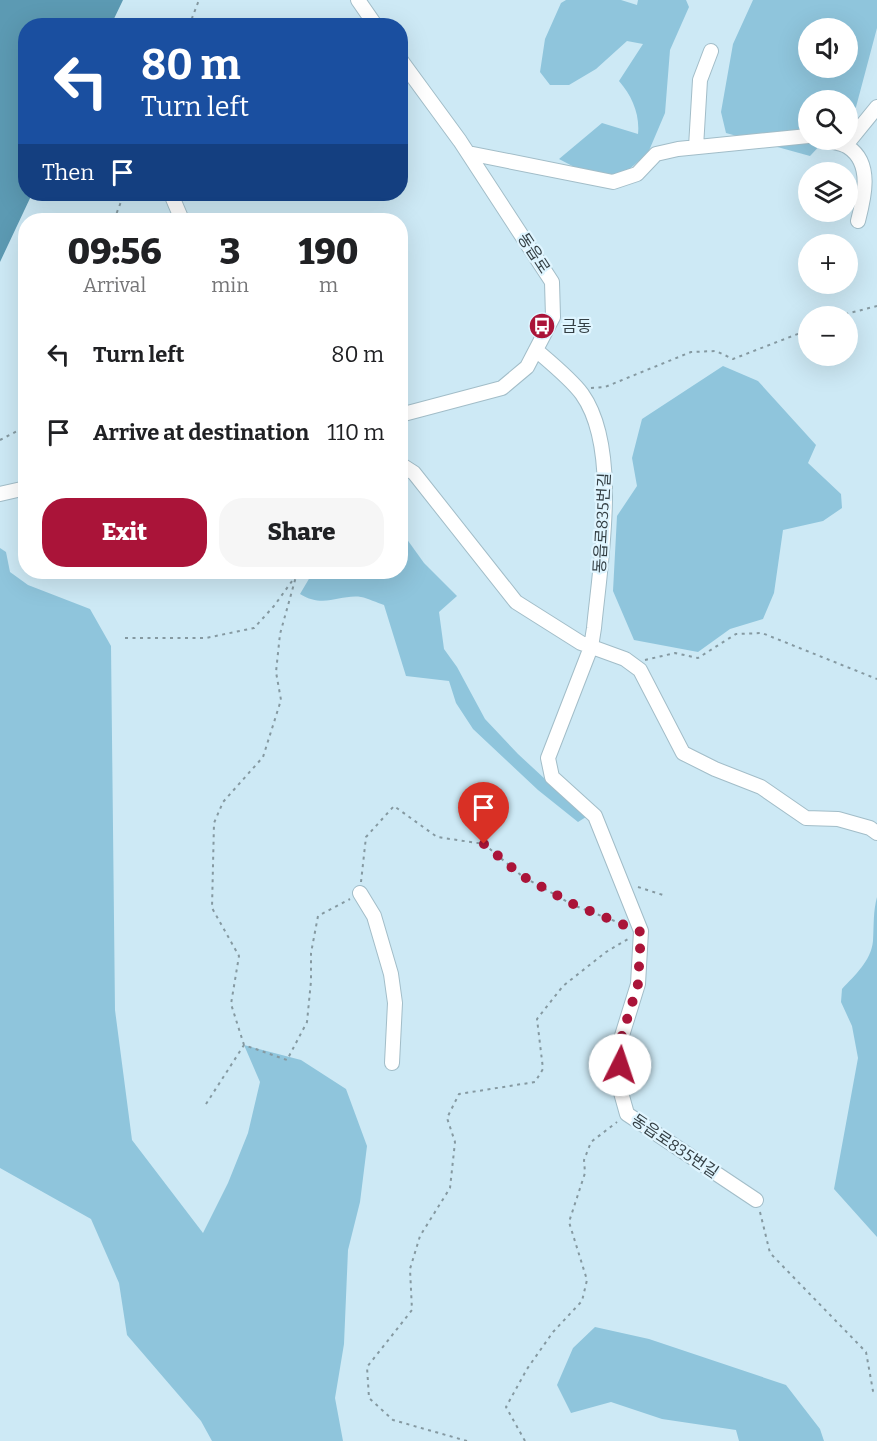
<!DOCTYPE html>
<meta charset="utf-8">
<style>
:root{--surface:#fff;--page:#f6f6f6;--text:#202124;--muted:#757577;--accent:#aa1439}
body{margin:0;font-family:Bitter,"Noto Sans KR",serif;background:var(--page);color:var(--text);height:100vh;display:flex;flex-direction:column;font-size:22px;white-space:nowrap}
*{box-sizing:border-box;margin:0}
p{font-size:20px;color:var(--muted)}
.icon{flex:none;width:33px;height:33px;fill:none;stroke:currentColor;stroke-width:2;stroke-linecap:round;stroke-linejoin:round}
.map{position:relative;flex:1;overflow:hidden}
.details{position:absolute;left:18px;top:213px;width:390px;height:366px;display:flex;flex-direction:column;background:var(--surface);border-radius:24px;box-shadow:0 6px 24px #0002}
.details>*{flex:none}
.guide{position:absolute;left:18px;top:18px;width:390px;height:183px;border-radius:24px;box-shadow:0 6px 24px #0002;background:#1a4fa0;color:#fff;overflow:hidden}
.tools{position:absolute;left:798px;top:18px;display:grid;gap:12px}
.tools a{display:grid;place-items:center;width:60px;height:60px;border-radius:50%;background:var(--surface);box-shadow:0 6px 24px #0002;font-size:30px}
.pin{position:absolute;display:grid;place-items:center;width:51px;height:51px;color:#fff;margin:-62px -26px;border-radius:50% 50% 50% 0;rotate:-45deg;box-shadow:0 0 6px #0007}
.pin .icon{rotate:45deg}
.me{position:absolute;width:66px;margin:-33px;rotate:4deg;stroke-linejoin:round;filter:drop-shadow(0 0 4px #0008)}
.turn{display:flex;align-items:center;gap:21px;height:126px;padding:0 24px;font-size:27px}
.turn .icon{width:78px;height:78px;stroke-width:2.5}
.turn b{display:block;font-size:42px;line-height:51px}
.then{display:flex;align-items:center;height:57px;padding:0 24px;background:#0003;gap:12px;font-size:22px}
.eta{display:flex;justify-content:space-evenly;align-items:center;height:102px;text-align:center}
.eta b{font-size:36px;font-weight:800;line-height:42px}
.button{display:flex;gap:12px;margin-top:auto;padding:12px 24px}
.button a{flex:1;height:69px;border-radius:24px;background:var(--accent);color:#fff;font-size:24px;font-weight:800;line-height:69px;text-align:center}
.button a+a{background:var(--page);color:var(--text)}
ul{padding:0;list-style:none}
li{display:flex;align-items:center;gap:18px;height:78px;padding:0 24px}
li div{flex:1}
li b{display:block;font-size:22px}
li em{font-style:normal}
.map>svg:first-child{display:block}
</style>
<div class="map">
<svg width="877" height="1441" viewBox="0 0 877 1441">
<rect width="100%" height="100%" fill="#cde9f5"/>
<path fill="#8fc5dc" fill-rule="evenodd" d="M566 0H621L637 5 638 0H686L689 7 670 50 665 113 648 153 626 172 604 176 580 170 559 159 602 123 638 134C640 114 632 96 619 81L643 44 627 41 596 69 569 85H550L540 72 545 39 561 3Z
M753 0H877V28L856 107 848 117V100H808V140H825L810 156 726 133 721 112 733 44ZM808 28H848V68H808Z
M723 366 758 381 816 445 808 463 841 494 842 508 823 521 783 530 774 593 763 619 730 629 698 652 634 640 613 591 617 516 637 486 632 458 642 419Z
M401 531 424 563 457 596 439 612 444 649 457 667 485 719 518 754 586 817 578 822 538 790 473 729 456 703 449 681 406 676 384 605C377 603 368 598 361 597 340 594 324 609 300 594L313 572H400Z
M0 548 6 552 10 572 28 585 90 609 111 646 115 1010 132 1140 203 1233 228 1183 248 1133 260 1082 244 1045 301 1060 346 1089 367 1146 360 1202 348 1250 344 1344 335 1398 343 1441H212L201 1421 127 1335 119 1283 91 1219 0 1168Z
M877 897V1237L834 1189 858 1058 852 1026 841 1002 842 989C855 975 871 961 873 941 874 925 873 912 877 897Z
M595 1327 649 1339 786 1385 820 1429 824 1441H739L736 1430 662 1419 611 1402 571 1413 557 1385 573 1348Z"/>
<path fill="#5c9ab3" d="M0 0H123L111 25 26 26V194H32L0 262Z"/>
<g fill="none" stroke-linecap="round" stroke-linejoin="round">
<defs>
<path id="minor" d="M358 0 376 26
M400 59 460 141 552 282 553 317 527 367 502 388 400 415
M825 140C833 142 842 143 848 147 873 163 864 198 858 221
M846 145 877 107
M696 147 700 80 711 51
M468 153 613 182 637 174 656 154 678 149 808 136
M171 194 182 220
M536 350C550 362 572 380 582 394 621 449 600 564 594 628L591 647 548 758 552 777 595 816 641 931 638 984 620 1042V1089L627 1114 756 1200
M400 464 414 473 516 602 581 643 625 659 640 670 683 753 715 769 761 787 806 818 838 819 870 828 877 833
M0 494 26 488
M360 893 374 916 391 974 395 1003 392 1063"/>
</defs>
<use href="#minor" stroke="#a2bdc8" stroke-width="16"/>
<path stroke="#8599a1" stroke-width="2" stroke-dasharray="3 4.5" stroke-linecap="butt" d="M189 26 199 0
M114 220 124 194
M838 316 877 306
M591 388 605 387 691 352 716 351 733 359 808 330
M0 440 19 430 26 424
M125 638H206L254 628 274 606 295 577
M645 660 675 653 698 658 736 634 762 633 877 679
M361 882 366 837 394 806 437 837 484 844 522 876 573 905 625 925
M638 887 666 896
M244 1045 231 1004 239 956 212 908 214 823 223 802 263 757 281 700 276 672 280 634 297 573
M206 1104 244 1045 287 1060 307 1022 311 981V953L318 916 350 899
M760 1212 770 1253 866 1352 873 1391 877 1394
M467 1441 393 1420 369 1398 367 1367 412 1310 410 1269 420 1236 450 1188 455 1142 447 1118 459 1094 535 1082 543 1069 537 1019 563 986 606 952 628 939
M525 1441 506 1407 527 1369 553 1332 582 1301 587 1280 569 1222 585 1173 584 1160 591 1142 617 1122"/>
<use href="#minor" stroke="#fff" stroke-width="14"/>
</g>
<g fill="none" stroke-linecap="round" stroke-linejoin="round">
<path stroke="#aa1439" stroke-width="10" stroke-dasharray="0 18" d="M484 844 522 876 573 904 641 932 638 984 620 1042V1065"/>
</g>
<defs>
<symbol id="bus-disc" viewBox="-11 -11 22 22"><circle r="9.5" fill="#aa1439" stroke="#dff5ff"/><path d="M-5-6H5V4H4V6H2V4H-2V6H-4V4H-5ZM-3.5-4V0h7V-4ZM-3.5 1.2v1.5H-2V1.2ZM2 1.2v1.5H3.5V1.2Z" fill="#fff"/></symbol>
</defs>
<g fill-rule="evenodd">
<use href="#bus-disc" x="527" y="311" width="30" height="30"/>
</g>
<g text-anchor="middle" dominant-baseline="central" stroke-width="4.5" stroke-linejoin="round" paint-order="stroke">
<g font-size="16" fill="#343f44" stroke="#dff5ff">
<text transform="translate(534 253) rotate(57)">동읍로</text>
<text transform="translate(602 523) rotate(-87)">동읍로835번길</text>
<text transform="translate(675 1146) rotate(34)">동읍로835번길</text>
</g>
<g font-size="16" fill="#343f44" stroke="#dff5ff" text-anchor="start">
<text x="562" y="326">금동</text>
</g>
</g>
</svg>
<div class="tools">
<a><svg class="icon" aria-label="sound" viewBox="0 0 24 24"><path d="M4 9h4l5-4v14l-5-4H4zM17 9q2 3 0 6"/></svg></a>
<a><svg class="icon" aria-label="search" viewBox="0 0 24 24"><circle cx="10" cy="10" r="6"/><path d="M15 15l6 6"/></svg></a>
<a><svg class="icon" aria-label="layers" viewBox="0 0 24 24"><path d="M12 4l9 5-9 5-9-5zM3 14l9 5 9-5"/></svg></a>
<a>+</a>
<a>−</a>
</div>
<div class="pin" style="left:484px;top:844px;background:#d93025"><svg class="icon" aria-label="arrive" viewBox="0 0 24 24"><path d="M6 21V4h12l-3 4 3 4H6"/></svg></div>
<svg class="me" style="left:620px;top:1065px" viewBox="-20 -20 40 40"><circle r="19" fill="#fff"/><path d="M0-13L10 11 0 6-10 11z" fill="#aa1439"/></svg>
<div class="guide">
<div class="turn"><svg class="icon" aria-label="left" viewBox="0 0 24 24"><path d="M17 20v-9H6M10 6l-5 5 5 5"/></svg><div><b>80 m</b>Turn left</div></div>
<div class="then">Then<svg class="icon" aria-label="arrive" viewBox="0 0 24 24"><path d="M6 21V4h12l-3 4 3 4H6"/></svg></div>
</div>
<section class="details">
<div class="eta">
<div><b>09:56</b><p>Arrival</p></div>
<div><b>3</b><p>min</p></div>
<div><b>190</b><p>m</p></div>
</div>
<ul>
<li><svg class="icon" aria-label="left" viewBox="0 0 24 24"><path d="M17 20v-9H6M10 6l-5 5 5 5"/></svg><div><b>Turn left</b></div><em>80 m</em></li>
<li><svg class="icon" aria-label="arrive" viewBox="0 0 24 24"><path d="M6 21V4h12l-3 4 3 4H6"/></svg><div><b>Arrive at destination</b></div><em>110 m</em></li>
</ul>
<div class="button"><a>Exit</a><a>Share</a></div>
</section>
</div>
